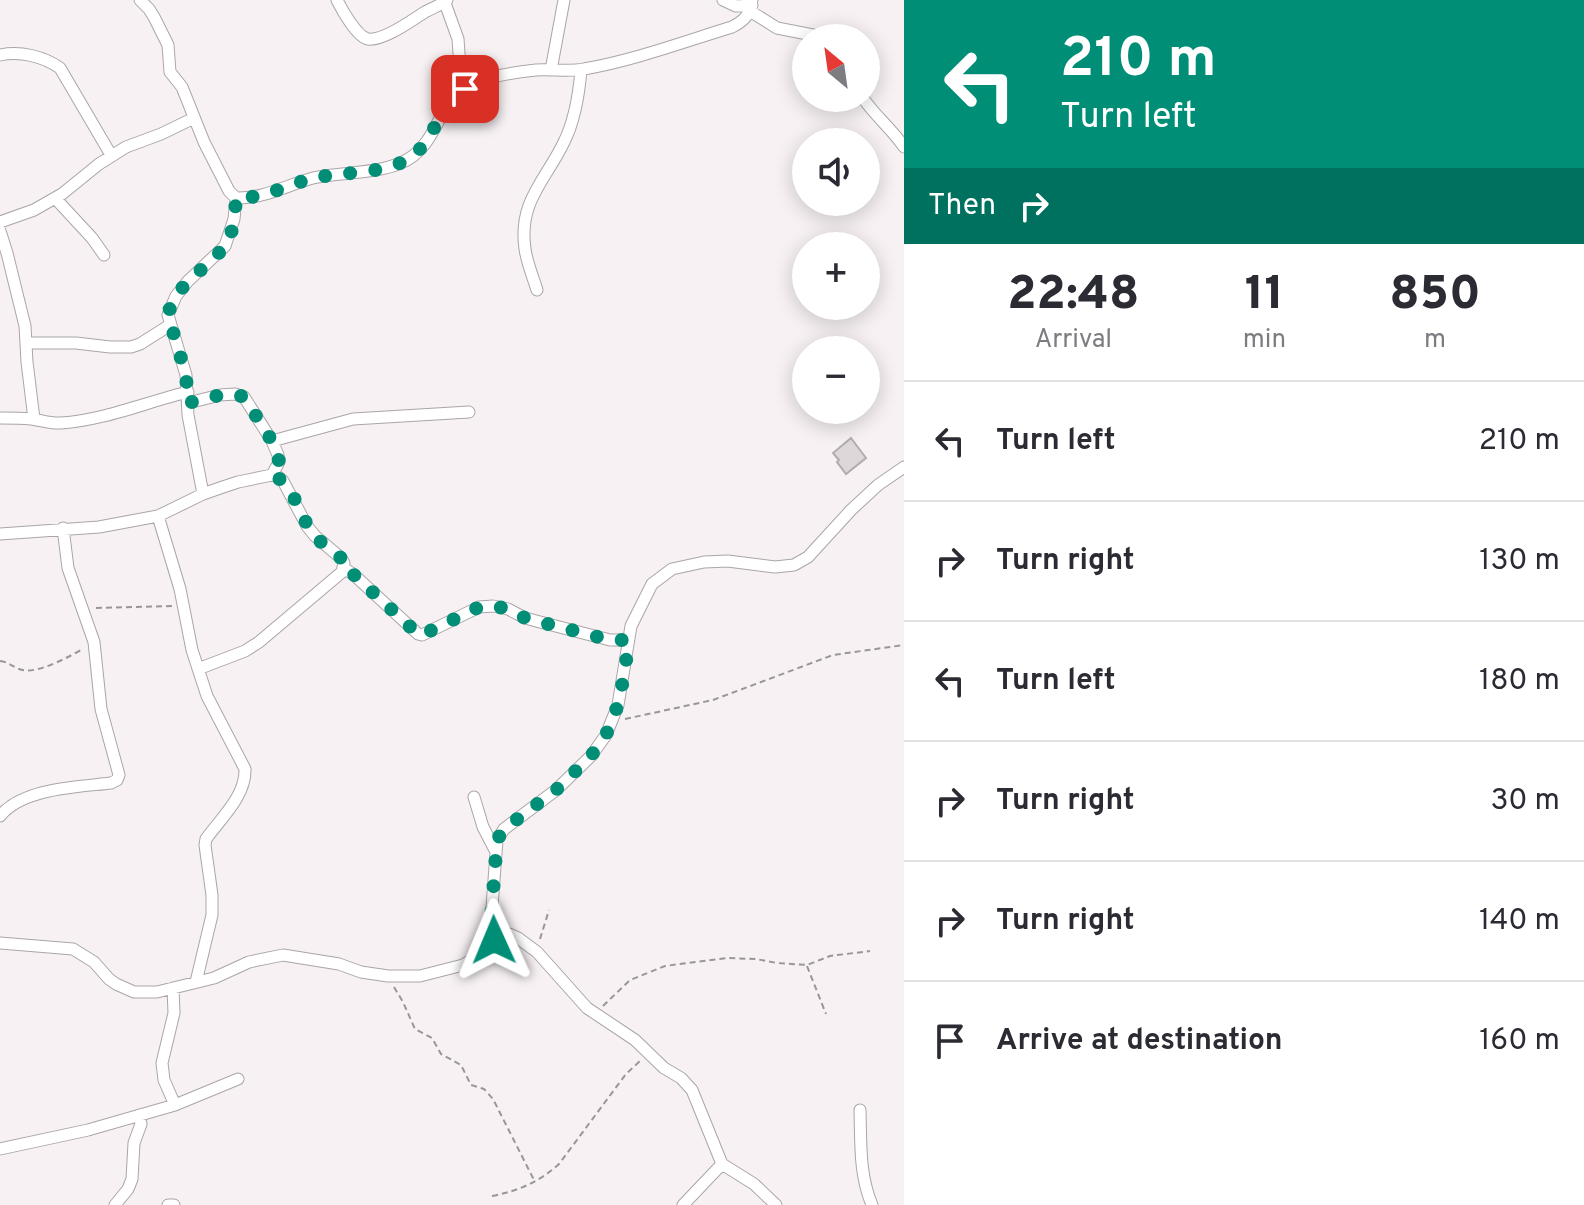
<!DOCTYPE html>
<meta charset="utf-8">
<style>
:root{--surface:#fff;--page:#f7f7f7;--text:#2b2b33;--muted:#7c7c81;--line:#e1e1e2}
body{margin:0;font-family:Overpass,sans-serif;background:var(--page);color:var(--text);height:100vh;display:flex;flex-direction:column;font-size:30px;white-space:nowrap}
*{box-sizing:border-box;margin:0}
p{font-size:26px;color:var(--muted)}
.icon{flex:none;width:44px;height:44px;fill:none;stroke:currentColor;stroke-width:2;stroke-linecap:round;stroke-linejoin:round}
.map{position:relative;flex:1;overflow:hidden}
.drawer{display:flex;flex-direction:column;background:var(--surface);width:680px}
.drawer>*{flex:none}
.guide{background:#008e76;color:#fff;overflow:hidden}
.needle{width:52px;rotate:331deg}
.fabs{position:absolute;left:792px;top:24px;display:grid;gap:16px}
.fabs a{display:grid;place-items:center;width:88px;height:88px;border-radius:50%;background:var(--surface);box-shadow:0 4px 20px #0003;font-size:40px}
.pin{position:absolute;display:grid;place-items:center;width:68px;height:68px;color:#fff;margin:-34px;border-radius:16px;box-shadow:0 4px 12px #0006}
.me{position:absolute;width:88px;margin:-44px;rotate:359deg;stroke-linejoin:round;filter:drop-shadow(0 0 6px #0008)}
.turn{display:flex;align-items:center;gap:28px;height:168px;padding:0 24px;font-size:36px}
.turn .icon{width:104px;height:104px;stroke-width:2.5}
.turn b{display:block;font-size:56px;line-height:68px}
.then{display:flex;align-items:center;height:76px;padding:0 24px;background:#0003;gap:16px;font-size:30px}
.eta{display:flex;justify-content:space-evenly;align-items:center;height:136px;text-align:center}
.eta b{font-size:48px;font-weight:800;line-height:56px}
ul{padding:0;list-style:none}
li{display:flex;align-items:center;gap:24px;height:120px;padding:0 24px;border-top:2px solid var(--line)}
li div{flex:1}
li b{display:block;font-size:30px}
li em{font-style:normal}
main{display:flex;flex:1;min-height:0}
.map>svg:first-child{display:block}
</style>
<main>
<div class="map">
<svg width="904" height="1205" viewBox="0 0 904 1205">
<rect width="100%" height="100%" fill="#f7f1f3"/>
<path fill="#ddd7d9" stroke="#b1acae" stroke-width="2" d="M851 438 866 458 846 474 837 462 839 460 833 453Z"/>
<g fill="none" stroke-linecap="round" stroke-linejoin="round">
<defs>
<path id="street" d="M140 0 149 9 154 17 168 45 170 72 182 87 204 142 229 191 236 198C263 199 287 185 313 178 343 171 388 175 413 156 441 134 437 100 476 83 494 75 516 72 536 70 552 69 569 72 584 69 635 60 683 42 732 27 744 21 750 15 752 0
M337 0C342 10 357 37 368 39 384 41 412 20 425 12 432 8 441 5 447 0
M723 0 736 6 752 5
M445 3 458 39 461 81 465 89
M750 11 777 28 828 38
M0 55C20 51 43 56 60 68L111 155
M551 70 564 0
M863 98C875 116 892 129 904 147
M55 198 92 238 104 255
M0 222 34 210 62 194 99 164 126 147 161 134 194 118
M0 231 7 253 25 326 27 362 34 419
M537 290C533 277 527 263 525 249 518 201 546 180 564 142 575 120 579 94 581 70
M26 343H76L110 347H131L140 344 170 325
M188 403 220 395 235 394 244 397 272 441 278 455 279 462 272 475
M0 418C10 418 21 418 31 419 41 420 50 424 61 423 105 420 146 402 188 392
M272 441 353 419 469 412
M203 494 188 415 186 375 168 315 176 296 188 281 225 246 234 219 236 198
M158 516 180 589 192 650 207 696 245 769C246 796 221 818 206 839L205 845 212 895V915L196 982
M0 534 99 527 158 516 203 494 220 488 238 482 272 475 277 476 283 481 307 526 315 536 341 558 344 563 342 572 259 642 245 651 198 669
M343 568 353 574 418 634 422 635 479 607 493 606 508 609 525 618 540 622 610 640H627
M474 797 483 827 495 850
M0 816C23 788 77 787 111 783L117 780 119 775 101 709 94 642 68 568 63 528
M494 940 491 920 497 840 504 829 556 790 591 756 606 735 618 705 631 626 652 584 672 569 704 562 728 561 775 567 794 565 808 557 851 510 878 485 904 467
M0 943 73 949 94 962 109 979 116 984 134 992H157L214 978 249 962 283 955 339 964 361 972 388 976H420L463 965 483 953 494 940 501 936 509 934 518 938 537 952 587 1008 635 1040 664 1068 681 1078 692 1090 722 1164 754 1184 776 1205
M173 988 174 1013 162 1063 164 1080 175 1105
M860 1110C861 1143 859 1174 872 1205
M0 1149 88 1130 175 1105 238 1079
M115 1205 128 1189 132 1179 134 1143 141 1124 139 1115
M168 1205H174
M683 1205 722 1164"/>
</defs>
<use href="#street" stroke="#aaa5a7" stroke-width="13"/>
<path stroke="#9a9698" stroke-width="2" stroke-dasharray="6 4" stroke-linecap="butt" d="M96 608 173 606
M0 661C8 662 12 666 19 669 35 676 68 657 83 649
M625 719 713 700 833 655 904 645
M540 939 549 910
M807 966 826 1014
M394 987 403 1002 415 1029 432 1038 441 1054 461 1065 471 1085 484 1089 493 1099 535 1182
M603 1006 630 980 665 966 727 958 756 959 777 963 807 965 830 956 870 951
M492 1196C518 1191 539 1182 559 1164L626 1074 641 1060"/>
<use href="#street" stroke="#fff" stroke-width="11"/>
</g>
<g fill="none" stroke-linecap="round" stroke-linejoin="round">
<path stroke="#008e76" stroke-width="14" stroke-dasharray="0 25.2" d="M465 89C440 105 436 134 416 153 393 175 344 171 314 178 289 184 263 199 236 198 235 214 234 234 224 247 206 270 175 284 168 315L186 375 188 403 220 395 235 394 244 397 272 441 278 455 279 462 272 475C293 482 299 515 312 532 320 543 331 550 341 558L344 563 343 568 353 574 418 634 422 635 479 607 493 606 508 609 525 618 540 622 610 640H627L626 666 618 705 606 735 591 756 556 790 504 829 497 840 491 920 494 940"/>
</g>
</svg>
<div class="fabs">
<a><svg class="needle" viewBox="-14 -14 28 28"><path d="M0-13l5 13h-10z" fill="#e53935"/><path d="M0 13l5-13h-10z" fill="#7c7c81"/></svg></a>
<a><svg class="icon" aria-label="sound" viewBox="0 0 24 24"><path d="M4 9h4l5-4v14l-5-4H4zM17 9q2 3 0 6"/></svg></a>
<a>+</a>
<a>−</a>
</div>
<div class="pin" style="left:465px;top:89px;background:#d93025"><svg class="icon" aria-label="arrive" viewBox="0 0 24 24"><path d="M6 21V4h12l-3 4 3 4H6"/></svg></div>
<svg class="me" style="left:494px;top:940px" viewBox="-20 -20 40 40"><path d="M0-17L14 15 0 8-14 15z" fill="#008e76" stroke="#fff" stroke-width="4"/></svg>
</div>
<section class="drawer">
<div class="guide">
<div class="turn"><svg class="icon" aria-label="left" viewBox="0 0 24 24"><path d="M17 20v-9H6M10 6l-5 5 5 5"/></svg><div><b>210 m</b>Turn left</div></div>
<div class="then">Then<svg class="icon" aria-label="right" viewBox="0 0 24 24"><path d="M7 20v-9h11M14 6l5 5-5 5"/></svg></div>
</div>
<div class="eta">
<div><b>22:48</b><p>Arrival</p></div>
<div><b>11</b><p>min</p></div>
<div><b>850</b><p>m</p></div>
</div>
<ul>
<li><svg class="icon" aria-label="left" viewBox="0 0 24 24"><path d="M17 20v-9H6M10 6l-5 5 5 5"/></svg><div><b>Turn left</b></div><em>210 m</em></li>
<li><svg class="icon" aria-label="right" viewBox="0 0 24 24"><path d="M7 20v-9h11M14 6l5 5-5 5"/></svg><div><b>Turn right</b></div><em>130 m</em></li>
<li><svg class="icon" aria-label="left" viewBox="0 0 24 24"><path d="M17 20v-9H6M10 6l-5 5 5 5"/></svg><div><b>Turn left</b></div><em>180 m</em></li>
<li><svg class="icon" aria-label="right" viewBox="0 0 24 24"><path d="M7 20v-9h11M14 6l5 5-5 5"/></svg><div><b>Turn right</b></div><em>30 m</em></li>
<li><svg class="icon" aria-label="right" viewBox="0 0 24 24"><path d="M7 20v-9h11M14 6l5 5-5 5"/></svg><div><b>Turn right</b></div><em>140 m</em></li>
<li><svg class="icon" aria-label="arrive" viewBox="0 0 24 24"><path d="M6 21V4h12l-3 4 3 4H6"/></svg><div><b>Arrive at destination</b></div><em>160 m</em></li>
</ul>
</section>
</main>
